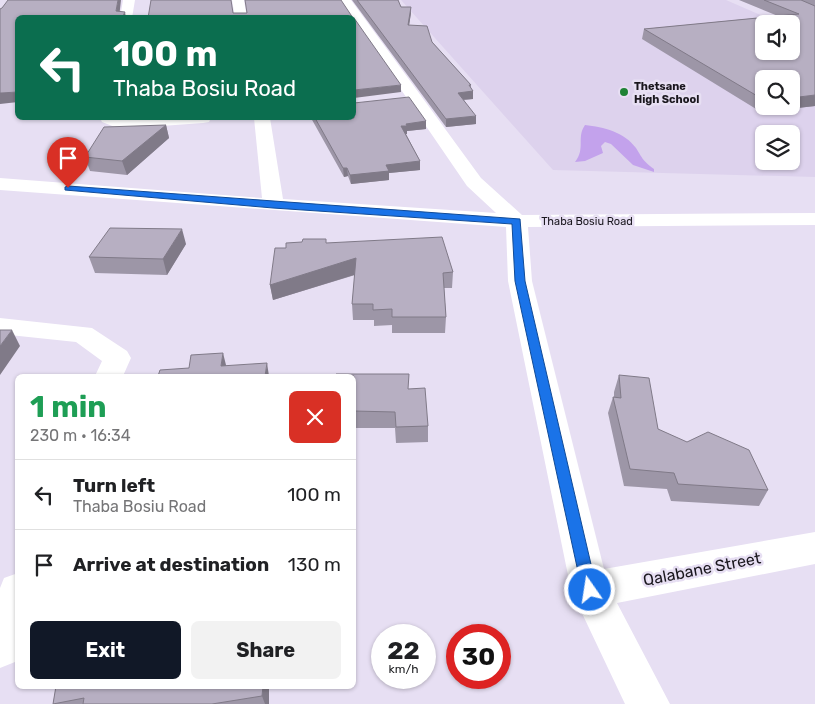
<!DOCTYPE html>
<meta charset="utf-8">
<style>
:root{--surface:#fff;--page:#f2f2f2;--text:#202124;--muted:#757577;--line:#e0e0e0;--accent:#111827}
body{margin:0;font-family:Rubik,sans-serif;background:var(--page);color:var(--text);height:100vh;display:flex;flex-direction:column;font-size:19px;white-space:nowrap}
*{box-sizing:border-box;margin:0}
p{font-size:16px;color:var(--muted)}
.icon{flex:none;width:28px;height:28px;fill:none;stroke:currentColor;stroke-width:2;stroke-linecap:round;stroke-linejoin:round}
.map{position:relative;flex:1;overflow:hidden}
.drawer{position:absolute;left:15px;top:374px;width:341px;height:315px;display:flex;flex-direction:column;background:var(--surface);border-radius:8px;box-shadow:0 1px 4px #0004}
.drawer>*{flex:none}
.banner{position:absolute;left:15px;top:15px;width:341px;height:105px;border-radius:8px;box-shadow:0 1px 4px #0004;background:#0b6e4f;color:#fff;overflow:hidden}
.fabs{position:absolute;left:755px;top:15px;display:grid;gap:10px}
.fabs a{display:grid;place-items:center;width:45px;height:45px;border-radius:8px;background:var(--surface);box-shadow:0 1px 4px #0004;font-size:25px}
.speed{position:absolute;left:371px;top:624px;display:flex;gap:10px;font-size:25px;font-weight:700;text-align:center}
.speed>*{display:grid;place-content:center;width:65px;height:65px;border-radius:50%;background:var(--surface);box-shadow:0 1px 4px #0004;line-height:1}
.speed small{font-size:12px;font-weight:400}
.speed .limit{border:8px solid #d22;background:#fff;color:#111}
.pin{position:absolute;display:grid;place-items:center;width:42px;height:42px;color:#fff;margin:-51px -21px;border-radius:50% 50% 50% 0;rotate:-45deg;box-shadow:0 0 5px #0007}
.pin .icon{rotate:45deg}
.me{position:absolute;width:55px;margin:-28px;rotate:347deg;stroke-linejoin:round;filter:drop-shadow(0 0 4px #0008)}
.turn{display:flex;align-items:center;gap:18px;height:105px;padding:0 15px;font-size:22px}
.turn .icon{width:65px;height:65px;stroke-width:2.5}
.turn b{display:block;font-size:35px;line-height:42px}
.round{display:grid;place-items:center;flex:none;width:52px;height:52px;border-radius:8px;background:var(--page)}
.summary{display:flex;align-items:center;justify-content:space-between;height:85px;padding:0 15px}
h1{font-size:30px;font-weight:700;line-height:38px;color:#1e9e55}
.primary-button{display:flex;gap:10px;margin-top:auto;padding:10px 15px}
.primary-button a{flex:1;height:58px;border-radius:8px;background:var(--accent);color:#fff;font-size:20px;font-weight:700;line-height:58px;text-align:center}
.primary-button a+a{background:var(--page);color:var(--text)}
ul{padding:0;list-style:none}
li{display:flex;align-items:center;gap:15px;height:70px;padding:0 15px;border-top:1px solid var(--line)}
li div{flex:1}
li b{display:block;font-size:19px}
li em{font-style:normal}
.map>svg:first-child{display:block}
</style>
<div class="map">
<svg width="815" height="704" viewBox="0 0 815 704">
<rect width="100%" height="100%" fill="#e7dff3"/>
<path fill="#ddd2ed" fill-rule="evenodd" d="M401 0H726L781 24H764V51H791L815 39V177L553 170ZM764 79H791V106H764ZM764 134H791V161H764Z"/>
<path fill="#c3a2ec" d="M585 125C604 127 624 132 636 148 643 159 642 160 654 169V172L633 165 611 144 605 142 601 146 603 153 585 161 575 162C586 148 576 138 585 125Z"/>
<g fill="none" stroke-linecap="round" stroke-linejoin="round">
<path fill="#fff" fill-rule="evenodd" d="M123 0H135L132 18H120Z
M232 0H244L247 18H235Z
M339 0H351L481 178 522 215 815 213V225L528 227 532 281 604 569 815 532V564L617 603 670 704H625L571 590 508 281 506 227 0 190V178L262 198 254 118H270L283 199 496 213 467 186 354 21V18H351Z
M100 118H211L209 122 203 123 120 129 102 122Z
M0 318 92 328 127 351 131 358 123 376H95L102 361 76 342 0 334Z
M18 573V654L15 662 0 668V588L4 578Z"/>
</g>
<path fill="#9d96a7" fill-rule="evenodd" d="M352 0H398L401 7H411V13L409 25 432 42 471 85V88L473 91V99L464 100 476 124 446 127Z
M739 0H815V106L761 112 642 39 644 29 778 16ZM764 79 791 106H764Z
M311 118H354L426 121V129L407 131V134H406L420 161V170L389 173V180L351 184 348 176 344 177Z
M166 125 169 138 127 175 90 171 85 157Z
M326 243 453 272 452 288H444L446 317 445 333H392V325L374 326V320H353L352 304 355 275 273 300 270 285 286 248Z
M186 244 167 275 95 273 89 257Z
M619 375 658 429 768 490 759 506 671 501 667 489 624 486 608 413 613 397H614V392Z
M354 376 408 389 428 426V442L396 443 395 428H354Z
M56 686H269V704H53Z"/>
<path fill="#807a88" d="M118 0H121L119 18 116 11Z
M411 7V13L408 32V25Z
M125 12 126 18H122Z
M401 85V92L354 98V90Z
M473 91V99L458 100V93Z
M18 92V102L0 104V93Z
M815 95V106L761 112 764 105V106H791V98Z
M476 116V124L446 127V119Z
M426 121V129L407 131V134H401V126L406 124Z
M166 125 169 138 127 175 122 161Z
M420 161V170L389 173V180L351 184 350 175 386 165Z
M343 168H347L348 176 344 177Z
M182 229 186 244 167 275 163 259Z
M356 258 357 274 273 300 270 285Z
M12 330 20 346 0 375V346Z
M223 353 227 369 221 366Z
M267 363 269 376H265Z
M263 686H269V704H265L262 696Z"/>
<path fill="#b7afc2" stroke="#807a88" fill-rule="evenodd" d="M8 0H118L116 11 125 12 122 18H18V92L0 93V9L2 8Z
M151 0H231L233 13H247L245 0H341L353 18H148Z
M357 0H398L401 7H411L408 25 427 26 432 42 471 85H469L473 91 458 93 476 116 446 119Z
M764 0H801L815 6V95L791 98V79H764V100L644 29 799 14ZM764 24H791V51H764Z
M354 18 401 85 354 90Z
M409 97 426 121 406 124 407 126H401L420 161 386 165 389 171 350 175 347 168H343L315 118H354V103Z
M166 125 122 161 85 157 104 127Z
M110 228 182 229 163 259 89 257Z
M442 237 453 272 443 273 446 317H392V309L373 310V304H352L356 258 270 285 275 248H286V243L302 242 303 239H326V243Z
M0 330H12L0 346Z
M223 353 221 366 267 363 265 376H158L160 370 189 368 191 355Z
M336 374H409L408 389 425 388 428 426 396 427 395 412 354 411V376H336Z
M619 375 649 378 658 429 687 442 708 432 749 450 768 490 678 484 674 473 630 469 613 397 621 398Z
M56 686H263L262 696 212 704H83L84 698 53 704Z"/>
<path fill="#1a73e8" stroke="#114b97" d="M68 186 520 219 525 281 597 590 595 595 590 597 584 595 582 590 515 281 512 224 273 208 65 190V187Z"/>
<circle fill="#1e8235" stroke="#e7dff3" stroke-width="2" cx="624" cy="92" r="5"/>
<g text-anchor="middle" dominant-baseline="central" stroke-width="5" stroke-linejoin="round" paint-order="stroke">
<g font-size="11" font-weight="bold" fill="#1a171e" stroke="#e7dff3" text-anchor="start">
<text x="634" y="86">Thetsane<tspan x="634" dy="13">High School</tspan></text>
</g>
<g font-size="11" fill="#1a171e" stroke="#e7dff3">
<text x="587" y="221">Thaba Bosiu Road</text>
</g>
<g font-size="16" fill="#1a171e" stroke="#e7dff3">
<text transform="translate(702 569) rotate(-11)">Qalabane Street</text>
</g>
</g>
</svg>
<div class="fabs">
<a><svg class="icon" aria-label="sound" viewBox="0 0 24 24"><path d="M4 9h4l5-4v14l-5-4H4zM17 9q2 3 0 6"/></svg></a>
<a><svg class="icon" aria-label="search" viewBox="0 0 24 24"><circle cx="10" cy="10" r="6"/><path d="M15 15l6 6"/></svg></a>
<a><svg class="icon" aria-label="layers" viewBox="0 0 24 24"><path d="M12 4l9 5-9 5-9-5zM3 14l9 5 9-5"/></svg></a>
</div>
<div class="speed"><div>22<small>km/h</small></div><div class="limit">30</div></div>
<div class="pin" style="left:68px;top:188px;background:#d93025"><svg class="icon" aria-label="arrive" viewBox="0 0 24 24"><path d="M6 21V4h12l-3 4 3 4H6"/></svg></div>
<svg class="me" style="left:590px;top:590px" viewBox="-20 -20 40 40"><circle r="17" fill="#1a73e8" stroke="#fff" stroke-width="3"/><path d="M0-11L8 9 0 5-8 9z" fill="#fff"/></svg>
<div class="banner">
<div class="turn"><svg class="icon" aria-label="left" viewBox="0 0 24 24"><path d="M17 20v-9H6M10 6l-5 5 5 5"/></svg><div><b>100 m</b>Thaba Bosiu Road</div></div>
</div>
<section class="drawer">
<div class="summary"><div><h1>1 min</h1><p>230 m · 16:34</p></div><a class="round" style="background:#d93025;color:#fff"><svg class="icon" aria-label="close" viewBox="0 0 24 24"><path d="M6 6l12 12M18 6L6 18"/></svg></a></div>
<ul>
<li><svg class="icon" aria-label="left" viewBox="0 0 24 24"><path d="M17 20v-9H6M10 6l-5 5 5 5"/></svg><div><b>Turn left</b><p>Thaba Bosiu Road</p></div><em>100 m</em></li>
<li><svg class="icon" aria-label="arrive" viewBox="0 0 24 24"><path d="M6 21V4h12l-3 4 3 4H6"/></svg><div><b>Arrive at destination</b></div><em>130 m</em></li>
</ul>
<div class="primary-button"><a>Exit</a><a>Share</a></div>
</section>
</div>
